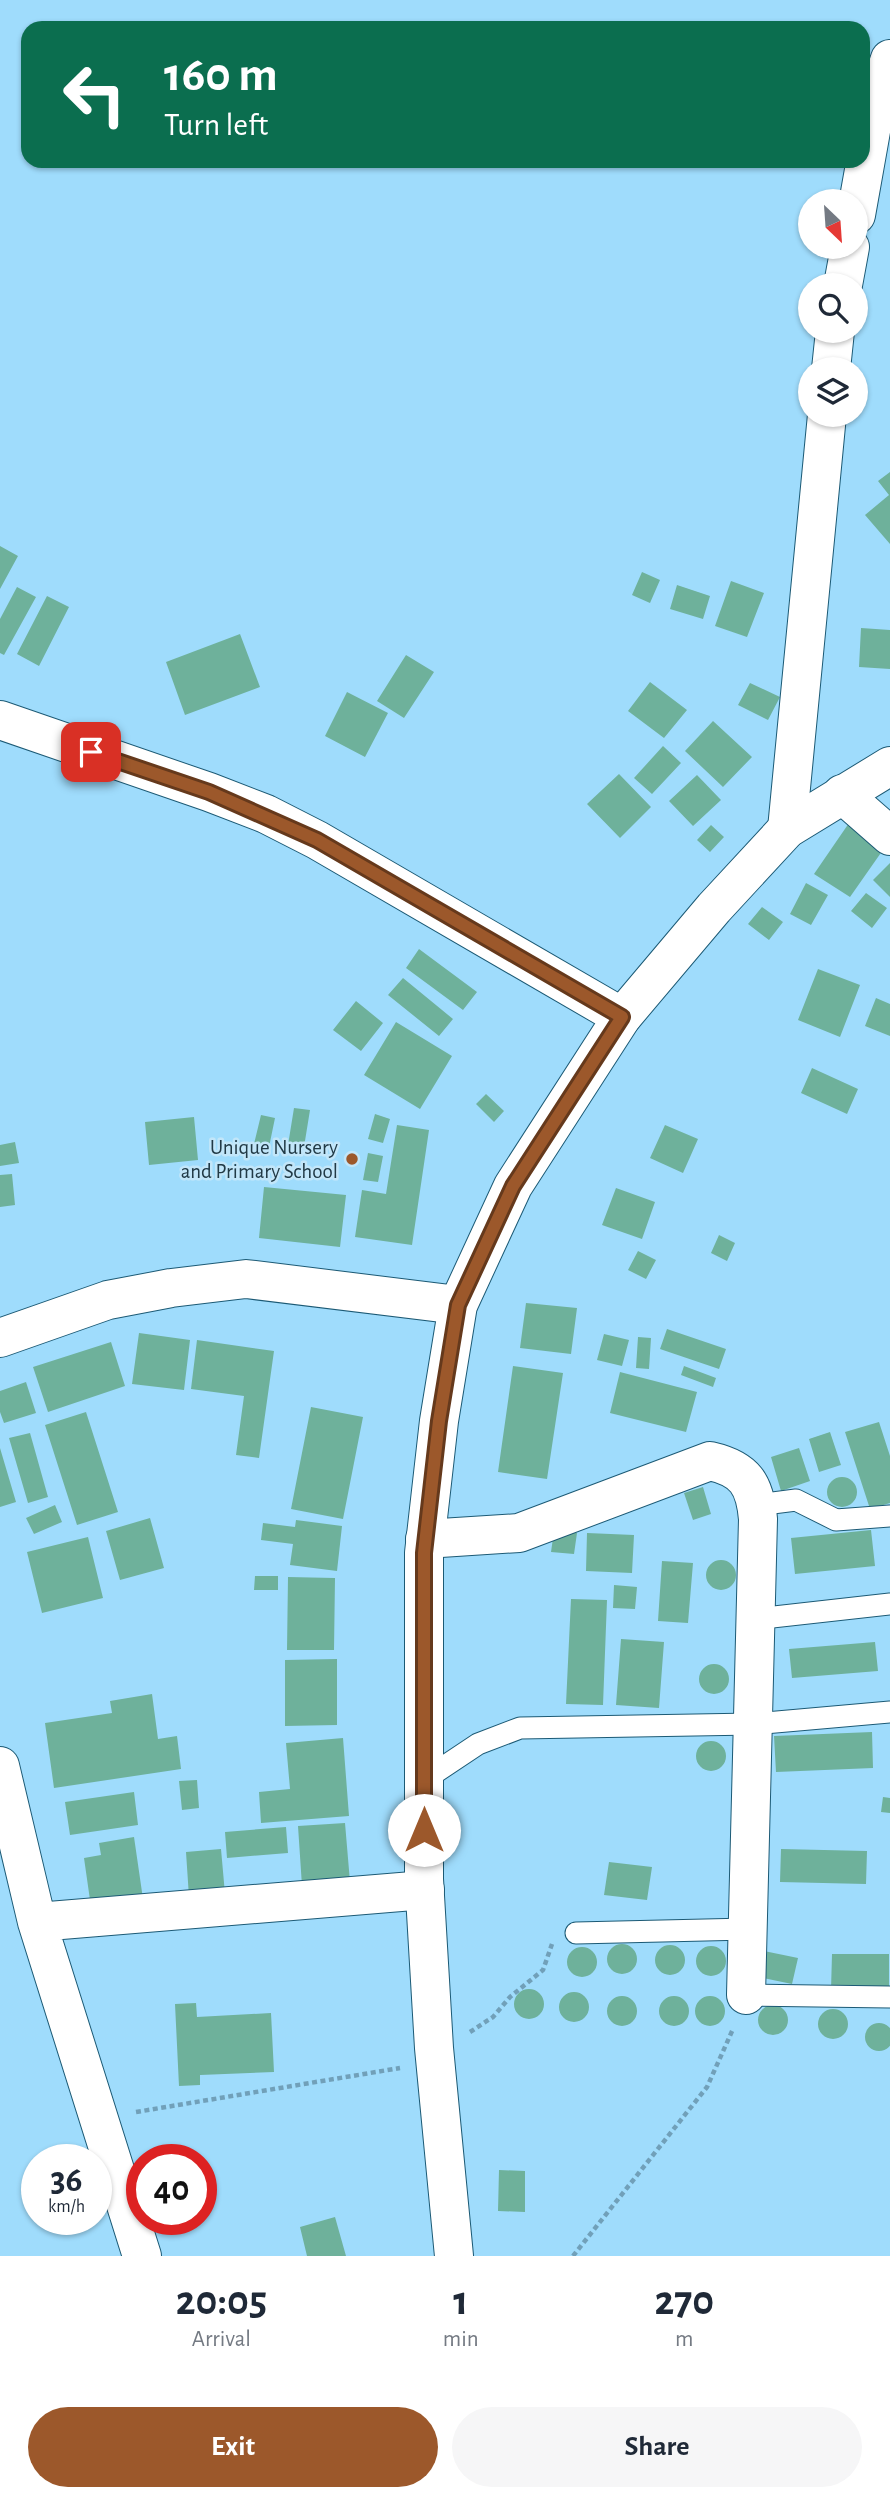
<!DOCTYPE html>
<style>
:root{--surface:#fff;--page:#f6f6f7;--text:#1f2937;--muted:#747a83;--accent:#9c582b}
body{margin:0;font-family:"Alegreya Sans",sans-serif;background:var(--page);color:var(--text);height:100vh;display:flex;flex-direction:column;font-size:26px;white-space:nowrap}
*{box-sizing:border-box;margin:0}
p{font-size:23px;color:var(--muted)}
.icon{flex:none;width:38px;height:38px;fill:none;stroke:currentColor;stroke-width:2;stroke-linecap:round;stroke-linejoin:round}
.map{position:relative;height:2256px;overflow:hidden}
.sheet{display:flex;flex-direction:column;background:var(--surface);flex:1}
.sheet>*{flex:none}
.top-card{position:absolute;left:21px;top:21px;width:849px;height:147px;border-radius:21px;box-shadow:0 2px 5px #0004;background:#0b6e4f;color:#fff;overflow:hidden}
.needle{width:46px;rotate:155deg}
.buttons{position:absolute;left:798px;top:189px;display:grid;gap:14px}
.buttons a{display:grid;place-items:center;width:70px;height:70px;border-radius:50%;background:var(--surface);box-shadow:0 2px 5px #0004;font-size:35px}
.speed{position:absolute;left:21px;top:2144px;display:flex;gap:14px;font-size:35px;font-weight:700;text-align:center}
.speed>*{display:grid;place-content:center;width:91px;height:91px;border-radius:50%;background:var(--surface);box-shadow:0 2px 5px #0004;line-height:1}
.speed small{font-size:18px;font-weight:400}
.speed .limit{border:10px solid #d22;background:#fff;color:#111}
.pin{position:absolute;display:grid;place-items:center;width:60px;height:60px;color:#fff;margin:-30px;border-radius:14px;box-shadow:0 4px 10px #0006}
.me{position:absolute;width:77px;margin:-38px;rotate:0deg;stroke-linejoin:round;filter:drop-shadow(0 0 5px #0008)}
.turn{display:flex;align-items:center;gap:24px;height:147px;padding:0 28px;font-size:32px}
.turn .icon{width:91px;height:91px;stroke-width:2.5}
.turn b{display:block;font-size:49px;line-height:60px}
.eta{display:flex;justify-content:space-evenly;align-items:center;height:119px;text-align:center}
.eta b{font-size:42px;font-weight:700;line-height:49px}
.button{display:flex;gap:14px;margin-top:auto;padding:14px 28px}
.button a{flex:1;height:80px;border-radius:42px;background:var(--accent);color:#fff;font-size:28px;font-weight:700;line-height:80px;text-align:center}
.button a+a{background:var(--page);color:var(--text)}
.map>svg:first-child{display:block}
</style>
<div class="map">
<svg width="890" height="2256" viewBox="0 0 890 2256">
<rect width="100%" height="100%" fill="#9fdcfc"/>
<path fill="#6eb19b" d="M890 472V544L865 515 889 495 878 481Z
M0 546 18 556 0 589Z
M642 572 660 580 650 603 632 595Z
M731 581 764 593 747 637 715 626Z
M677 585 710 596 703 619 670 609Z
M17 587 36 597 4 655 0 653V619Z
M47 596 69 607 39 666 17 654Z
M861 628 890 630V669L859 667Z
M240 634 260 687 185 715 166 662Z
M406 655 434 672 404 718 377 701Z
M650 682 687 710 664 738 628 711Z
M750 683 780 697 768 720 738 705Z
M347 692 388 713 365 757 325 736Z
M713 721 752 757 723 787 685 751Z
M663 746 681 763 652 794 634 778Z
M619 774 651 807 620 838 587 804Z
M697 775 721 800 693 826 669 801Z
M849 823 885 847 850 897 814 874Z
M711 825 724 837 710 852 697 840Z
M890 863V897L873 880Z
M806 883 828 895 811 925 790 914Z
M866 893 887 908 872 928 851 911Z
M762 907 783 922 769 940 748 924Z
M419 949 477 992 463 1010 406 968Z
M818 969 860 985 840 1037 798 1020Z
M403 978 453 1019 439 1036 388 995Z
M876 998 890 1004V1036L865 1026Z
M356 1001 383 1023 361 1051 333 1030Z
M396 1022 452 1056 420 1109 364 1075Z
M812 1068 858 1089 847 1114 801 1093Z
M486 1094 504 1111 494 1122 476 1104Z
M294 1108 310 1110 304 1147 288 1145Z
M375 1114 390 1119 383 1143 368 1139Z
M261 1115 275 1118 269 1147 254 1144Z
M194 1117 198 1160 149 1165 145 1122Z
M397 1125 429 1130 412 1245 355 1237 362 1190 386 1194Z
M665 1125 698 1139 683 1173 650 1158Z
M15 1142 19 1163 0 1166V1145Z
M368 1153 383 1156 378 1182 363 1180Z
M12 1174 15 1205 0 1207V1175Z
M264 1187 346 1195 340 1247 259 1238Z
M616 1188 655 1202 642 1239 602 1225Z
M719 1235 735 1243 727 1261 711 1253Z
M638 1251 656 1260 646 1279 628 1270Z
M526 1303 577 1308 571 1354 520 1348Z
M667 1329 726 1349 719 1369 660 1349Z
M139 1333 190 1340 184 1390 132 1384Z
M604 1334 629 1340 622 1366 597 1360Z
M638 1337 651 1338 649 1369 636 1368Z
M197 1340 274 1351 259 1458 236 1455 244 1396 191 1389Z
M111 1342 125 1386 48 1412 33 1367Z
M513 1366 563 1373 547 1479 498 1472Z
M684 1366 716 1378 713 1387 681 1375Z
M620 1372 697 1392 686 1432 610 1413Z
M26 1382 36 1413 4 1423 0 1412V1391Z
M311 1407 363 1417 343 1519 291 1509Z
M86 1412 118 1512 77 1525 45 1425Z
M879 1422 890 1456V1503L870 1509 845 1432Z
M830 1432 841 1465 819 1472 809 1439Z
M30 1433 48 1497 28 1503 9 1438Z
M0 1448 16 1502 0 1507Z
M799 1448 810 1481 781 1491 771 1457Z
M827 1492a15 15 0 1 1 30 0a15 15 0 1 1-30 0Z
M703 1487 711 1514 693 1520 684 1493Z
M55 1505 62 1522 34 1534 26 1518Z
M150 1518 164 1568 120 1580 106 1531Z
M296 1520 342 1526 337 1571 290 1565 293 1544 261 1540 263 1523 295 1527Z
M871 1530 875 1566 795 1574 791 1538Z
M554 1531 577 1533 574 1554 551 1552Z
M587 1533 634 1535 632 1573 586 1571Z
M88 1537 103 1598 42 1613 27 1552Z
M706 1575a15 15 0 1 1 30 0a15 15 0 1 1-30 0Z
M662 1561 693 1563 688 1623 658 1621Z
M255 1576H278V1590H254Z
M288 1577 335 1578 334 1650H287Z
M614 1585 637 1587 635 1609 613 1608Z
M571 1599 607 1600 603 1705 566 1704Z
M621 1639 664 1642 659 1708 616 1705Z
M875 1642 878 1671 792 1678 789 1649Z
M337 1659V1725L285 1726V1660Z
M699 1679a15 15 0 1 1 30 0a15 15 0 1 1-30 0Z
M152 1694 158 1739 177 1736 181 1769 54 1788 45 1723 112 1713 110 1701Z
M872 1732 873 1768 776 1772 774 1736Z
M343 1738 349 1816 261 1823 259 1792 290 1789 286 1743Z
M696 1756a15 15 0 1 1 30 0a15 15 0 1 1-30 0Z
M197 1780 199 1808 182 1810 179 1781Z
M134 1792 138 1825 70 1835 65 1802Z
M883 1797 890 1798V1813L881 1812Z
M345 1823 350 1882 302 1886 298 1826Z
M286 1827 288 1853 227 1858 225 1832Z
M134 1837 143 1899 91 1907 84 1858 101 1855 99 1843Z
M221 1849 225 1894 189 1897 186 1852Z
M781 1849 867 1851 866 1884 780 1882Z
M609 1862 652 1867 647 1900 604 1895Z
M607 1959a15 15 0 1 1 30 0a15 15 0 1 1-30 0Z
M655 1960a15 15 0 1 1 30 0a15 15 0 1 1-30 0Z
M696 1961a15 15 0 1 1 30 0a15 15 0 1 1-30 0Z
M567 1962a15 15 0 1 1 30 0a15 15 0 1 1-30 0Z
M764 1951 798 1958 792 1984 758 1977Z
M832 1954H889V1990H831Z
M514 2004a15 15 0 1 1 30 0a15 15 0 1 1-30 0Z
M559 2007a15 15 0 1 1 30 0a15 15 0 1 1-30 0Z
M695 2011a15 15 0 1 1 30 0a15 15 0 1 1-30 0Z
M607 2011a15 15 0 1 1 30 0a15 15 0 1 1-30 0Z
M659 2011a15 15 0 1 1 30 0a15 15 0 1 1-30 0Z
M196 2003 197 2017 271 2013 274 2072 200 2075V2085L179 2086 175 2004Z
M758 2020a15 15 0 1 1 30 0a15 15 0 1 1-30 0Z
M818 2024a15 15 0 1 1 30 0a15 15 0 1 1-30 0Z
M865 2037a14 14 0 1 1 28 0a14 14 0 1 1-28 0Z
M499 2170 525 2171V2212L498 2211Z
M335 2217 346 2256H307L300 2227Z"/>
<g fill="none" stroke-linecap="round" stroke-linejoin="round">
<defs>
<path id="service" d="M757 1505 796 1500 836 1520 890 1516
M755 1619 890 1604
M424 1780 478 1744 520 1728 753 1724 890 1712
M576 1933 748 1929
M746 1995 890 1997"/>
<path id="minor" d="M856 215 877 97 890 59
M843 285 850 247
M831 369 835 331
M0 720 209 792 266 814 317 840 622 1017
M842 794 890 836
M787 829 827 415
M0 1338 108 1300 171 1288 246 1279 458 1305
M425 1539 519 1533 710 1461C745 1469 755 1484 758 1519L746 1995
M0 1766 37 1922 142 2256
M37 1922 425 1890"/>
<path id="tertiary" d="M454 2256 434 2048 424 1879V1553L439 1421 458 1305 513 1186 622 1017 714 908 787 829 890 766"/>
</defs>
<use href="#service" stroke="#1c5a75" stroke-width="23"/>
<use href="#minor" stroke="#1c5a75" stroke-width="40"/>
<use href="#tertiary" stroke="#1c5a75" stroke-width="40"/>
<path stroke="#71a0b9" stroke-width="4.5" stroke-dasharray="5 3.5" stroke-linecap="butt" d="M470 2032 493 2017 510 1997 543 1970 552 1944
M136 2112 400 2068
M573 2256 707 2087 733 2029"/>
<use href="#service" stroke="#fff" stroke-width="21"/>
<use href="#minor" stroke="#fff" stroke-width="38"/>
<use href="#tertiary" stroke="#fff" stroke-width="38"/>
</g>
<g fill="none" stroke-linecap="round" stroke-linejoin="round">
<defs>
<path id="route" d="M91 752 209 792 317 840 622 1017 513 1186 458 1305 439 1421 424 1553V1830"/>
</defs>
<use href="#route" stroke="#65391c" stroke-width="18"/>
<use href="#route" stroke="#9c582b" stroke-width="12"/>
</g>
<circle fill="#9c582b" stroke="#c2e6f9" stroke-width="2.5" cx="352" cy="1159" r="7"/>
<g text-anchor="middle" dominant-baseline="central" stroke-width="5" stroke-linejoin="round" paint-order="stroke">
<g font-size="21" fill="#213a46" stroke="#c2e6f9" text-anchor="end">
<text x="338" y="1147">Unique Nursery<tspan x="338" dy="24">and Primary School</tspan></text>
</g>
</g>
</svg>
<div class="buttons">
<a><svg class="needle" viewBox="-14 -14 28 28"><path d="M0-13l5 13h-10z" fill="#e53935"/><path d="M0 13l5-13h-10z" fill="#747a83"/></svg></a>
<a><svg class="icon" aria-label="search" viewBox="0 0 24 24"><circle cx="10" cy="10" r="6"/><path d="M15 15l6 6"/></svg></a>
<a><svg class="icon" aria-label="layers" viewBox="0 0 24 24"><path d="M12 4l9 5-9 5-9-5zM3 14l9 5 9-5"/></svg></a>
</div>
<div class="speed"><div>36<small>km/h</small></div><div class="limit">40</div></div>
<div class="pin" style="left:91px;top:752px;background:#d93025"><svg class="icon" aria-label="arrive" viewBox="0 0 24 24"><path d="M6 21V4h12l-3 4 3 4H6"/></svg></div>
<svg class="me" style="left:424px;top:1830px" viewBox="-20 -20 40 40"><circle r="19" fill="#fff"/><path d="M0-13L10 11 0 6-10 11z" fill="#9c582b"/></svg>
<div class="top-card">
<div class="turn"><svg class="icon" aria-label="left" viewBox="0 0 24 24"><path d="M17 20v-9H6M10 6l-5 5 5 5"/></svg><div><b>160 m</b>Turn left</div></div>
</div>
</div>
<section class="sheet">
<div class="eta">
<div><b>20:05</b><p>Arrival</p></div>
<div><b>1</b><p>min</p></div>
<div><b>270</b><p>m</p></div>
</div>
<div class="button"><a>Exit</a><a>Share</a></div>
</section>
